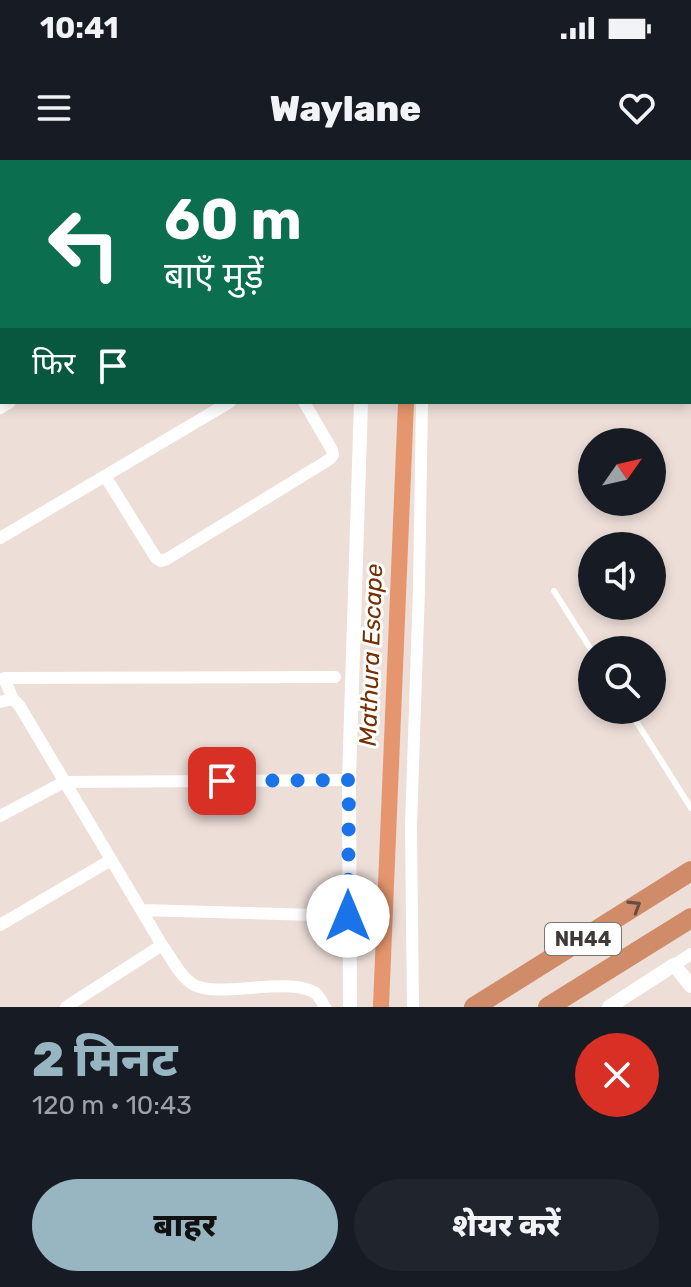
<!DOCTYPE html>
<html lang="hi">
<meta charset="utf-8">
<style>
:root{--surface:#171b24;--page:#20242c;--text:#f1f3f6;--muted:#9ea1a6;--accent:#98b6c1}
body{margin:0;font-family:Rubik,"Noto Sans Devanagari",sans-serif;background:var(--page);color:var(--text);height:100vh;display:flex;flex-direction:column;font-size:30px;white-space:nowrap}
*{box-sizing:border-box;margin:0}
p{font-size:26px;color:var(--muted)}
.icon{flex:none;width:44px;height:44px;fill:none;stroke:currentColor;stroke-width:2;stroke-linecap:round;stroke-linejoin:round}
.map{position:relative;height:847px;overflow:hidden}
.panel{display:flex;flex-direction:column;background:var(--surface);flex:1}
.panel>*{flex:none}
.guide{position:absolute;left:0px;top:0px;width:692px;height:244px;box-shadow:0 4px 12px #0003;background:#0b6e4f;color:#fff;overflow:hidden}
.needle{width:52px;rotate:56deg}
.buttons{position:absolute;left:578px;top:268px;display:grid;gap:16px}
.buttons a{display:grid;place-items:center;width:88px;height:88px;border-radius:50%;background:var(--surface);box-shadow:0 4px 12px #0003;font-size:40px}
.pin{position:absolute;display:grid;place-items:center;width:68px;height:68px;color:#fff;margin:-34px;border-radius:16px;box-shadow:0 4px 12px #0006}
.me{position:absolute;width:88px;margin:-44px;rotate:0deg;stroke-linejoin:round;filter:drop-shadow(0 0 6px #0008)}
.turn{display:flex;align-items:center;gap:28px;height:168px;padding:0 32px;font-size:36px}
.turn .icon{width:104px;height:104px;stroke-width:2.5}
.turn b{display:block;font-size:56px;line-height:68px}
.then{display:flex;align-items:center;height:76px;padding:0 32px;background:#0003;gap:16px;font-size:30px}
.round{display:grid;place-items:center;flex:none;width:84px;height:84px;border-radius:42px;background:var(--page)}
.head{display:flex;align-items:center;justify-content:space-between;height:136px;padding:0 32px}
h1{font-size:48px;font-weight:800;line-height:60px;color:var(--accent)}
.action{display:flex;gap:16px;margin-top:auto;padding:16px 32px}
.action a{flex:1;height:92px;border-radius:48px;background:var(--accent);color:#111;font-size:32px;font-weight:800;line-height:92px;text-align:center}
.action a+a{background:var(--page);color:var(--text)}
.status{display:flex;justify-content:space-between;align-items:center;height:56px;padding:0 40px;background:var(--surface);direction:ltr}
.status svg{height:22px;fill:currentColor}
header{display:flex;justify-content:space-between;align-items:center;height:104px;padding:0 32px;background:var(--surface);font-size:36px;font-weight:800}
.map>svg:first-child{display:block}
</style>
<div class="status"><b>10:41</b><svg viewBox="0 0 49 12"><path d="M0 12V9h3v3zM5 12V6h3v6zM10 12V3h3v9zM15 12V0h3v12zM26 1h20v11H26zM47 4h2v5h-2z"/></svg></div>
<header><svg class="icon" aria-label="menu" viewBox="0 0 24 24"><path d="M4 6h16M4 12h16M4 18h16"/></svg>Waylane<svg class="icon" aria-label="heart" viewBox="0 0 24 24"><path d="M12 20l-8-8c-3-5 5-10 8-4 3-6 11-1 8 4z"/></svg></header>
<div class="map">
<svg width="691" height="847" viewBox="0 0 691 847">
<rect width="100%" height="100%" fill="#edded8"/>
<g fill="none" stroke-linecap="round" stroke-linejoin="round">
<path stroke="#e5966e" stroke-width="16" d="M414 2V0
M381 846 406 242"/>
<path stroke="#fff" stroke-width="6" d="M554 431 592 491
M629 550 691 648"/>
<path stroke="#fff" stroke-width="12" d="M15 0 17 2
M220 0 221 2
M199 2 202 0
M430 2V0
M0 115 2 114
M0 248 10 242
M105 316 156 398 161 401 167 399 330 299 333 295 332 290 304 242
M0 378 230 242
M13 539 4 518 335 517
M0 542 13 539 19 545 162 785C171 797 180 817 194 825 218 838 285 817 314 832 319 835 321 841 325 847
M0 656 64 622 349 620
M142 750 348 756
M0 765 111 700
M674 805 691 794
M66 847 162 785
M413 847 411 666 419 428 422 242"/>
<path stroke="#fff" stroke-width="14" d="M268 0 269 2
M350 847 349 620 361 242
M609 847 674 805 691 826"/>
<path stroke="#d08c68" stroke-width="20" d="M474 847 691 711
M548 847 691 758"/>
</g>
<defs><path id="oneway-chevron" d="M-2-3.5L2.5 0L-2 3.5" fill="none" stroke-width="1.6" stroke-linecap="round" stroke-linejoin="round" transform="scale(2)"/></defs>
<use stroke="#634e43" href="#oneway-chevron" transform="translate(635 746) rotate(-32)"/>
<g fill="none" stroke-linecap="round" stroke-linejoin="round">
<path stroke="#1a73e8" stroke-width="14" stroke-dasharray="0 25.2" d="M222 621 349 620 348 756"/>
</g>
<g text-anchor="middle" dominant-baseline="central" stroke-width="6" stroke-linejoin="round" paint-order="stroke">
<rect fill="#fff" stroke="#797573" stroke-width="2" x="545" y="763" width="76" height="32" rx="6"/>
<g font-size="20" font-weight="bold" fill="#3f3a37">
<text x="583" y="779">NH44</text>
</g>
<g font-size="24" font-style="italic" fill="#763000" stroke="#fff">
<text transform="translate(371 495) rotate(-88)">Mathura Escape</text>
</g>
</g>
</svg>
<div class="buttons">
<a><svg class="needle" viewBox="-14 -14 28 28"><path d="M0-13l5 13h-10z" fill="#e53935"/><path d="M0 13l5-13h-10z" fill="#9ea1a6"/></svg></a>
<a><svg class="icon" aria-label="sound" viewBox="0 0 24 24"><path d="M4 9h4l5-4v14l-5-4H4zM17 9q2 3 0 6"/></svg></a>
<a><svg class="icon" aria-label="search" viewBox="0 0 24 24"><circle cx="10" cy="10" r="6"/><path d="M15 15l6 6"/></svg></a>
</div>
<div class="pin" style="left:222px;top:621px;background:#d93025"><svg class="icon" aria-label="arrive" viewBox="0 0 24 24"><path d="M6 21V4h12l-3 4 3 4H6"/></svg></div>
<svg class="me" style="left:348px;top:756px" viewBox="-20 -20 40 40"><circle r="19" fill="#fff"/><path d="M0-13L10 11 0 6-10 11z" fill="#1a73e8"/></svg>
<div class="guide">
<div class="turn"><svg class="icon" aria-label="left" viewBox="0 0 24 24"><path d="M17 20v-9H6M10 6l-5 5 5 5"/></svg><div><b>60 m</b>बाएँ मुड़ें</div></div>
<div class="then">फिर<svg class="icon" aria-label="arrive" viewBox="0 0 24 24"><path d="M6 21V4h12l-3 4 3 4H6"/></svg></div>
</div>
</div>
<section class="panel">
<div class="head"><div><h1>2 मिनट</h1><p>120 m · 10:43</p></div><a class="round" style="background:#d93025;color:#fff"><svg class="icon" aria-label="close" viewBox="0 0 24 24"><path d="M6 6l12 12M18 6L6 18"/></svg></a></div>
<div class="action"><a>बाहर</a><a>शेयर करें</a></div>
</section>
